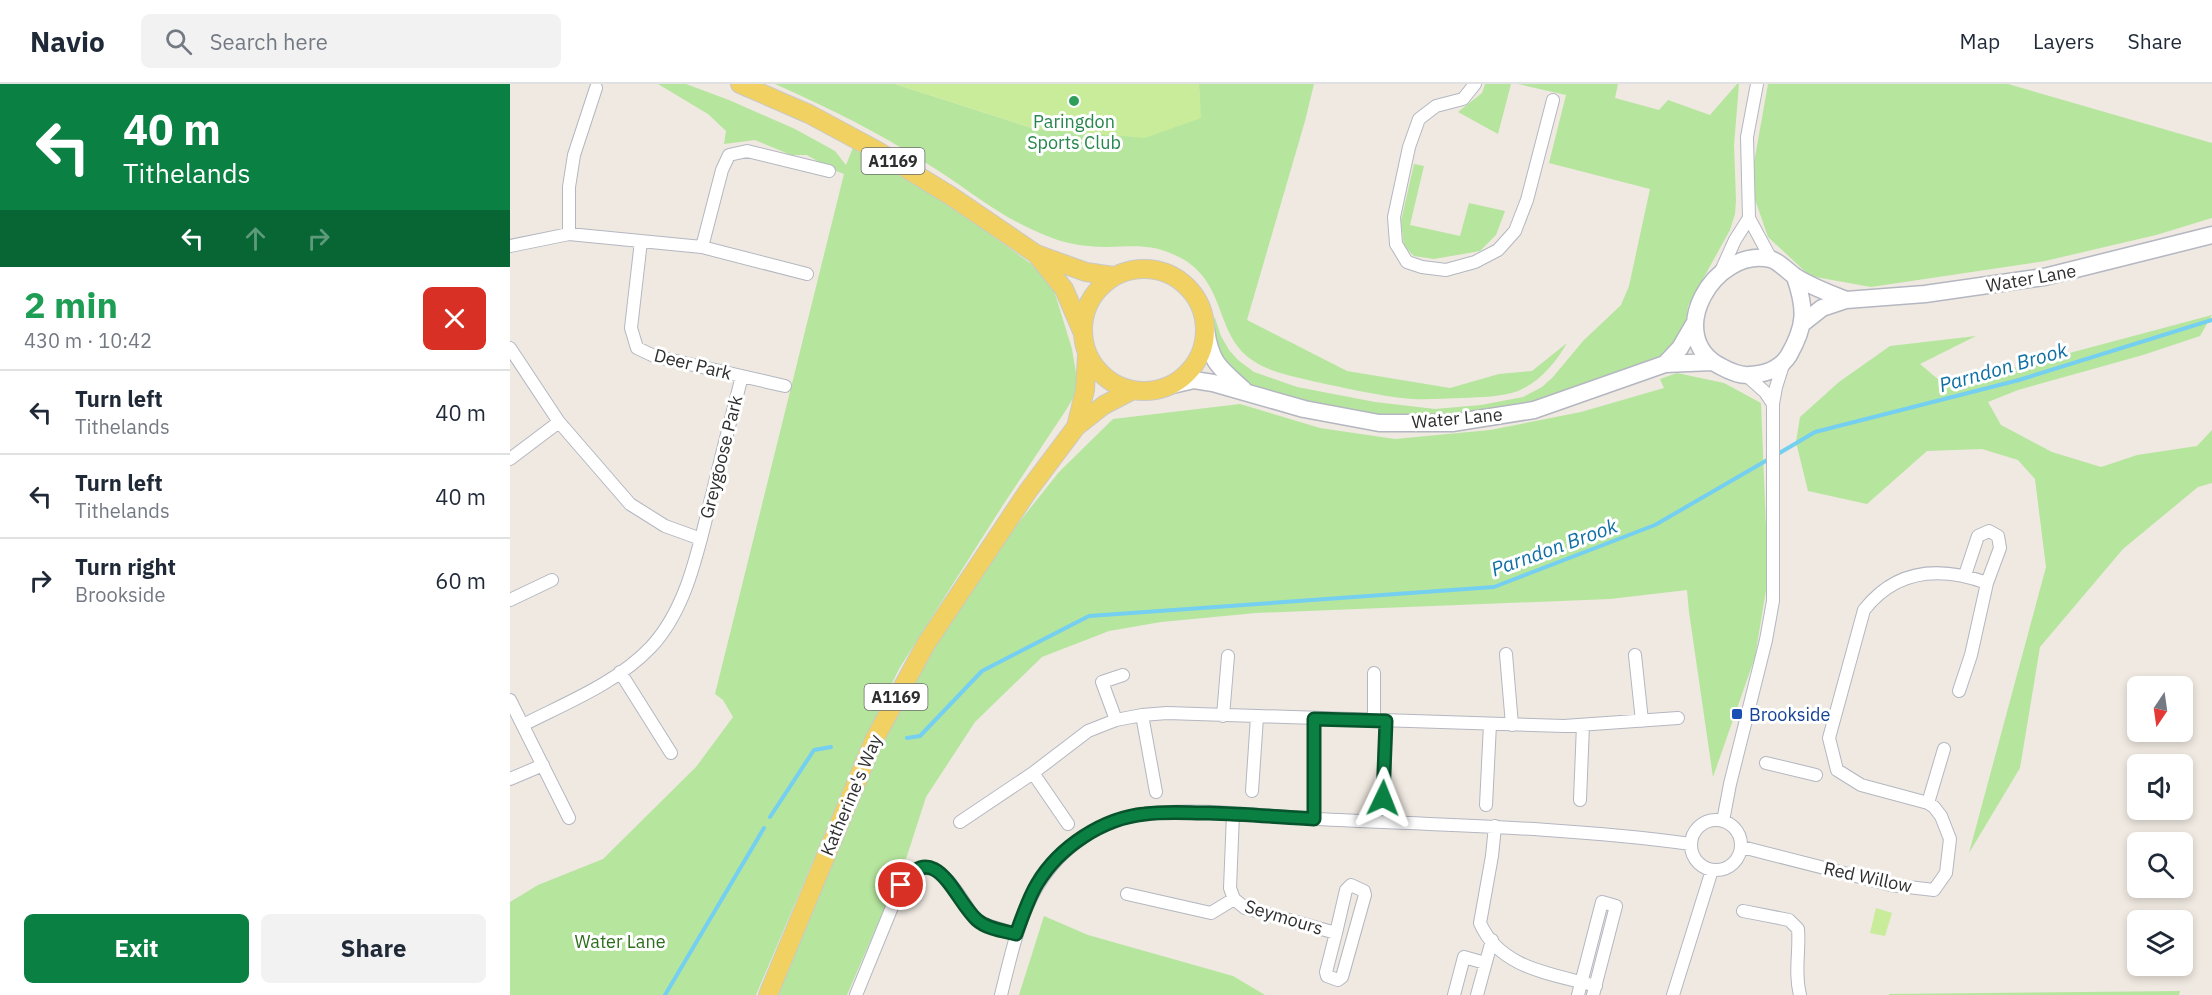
<!DOCTYPE html>
<meta charset="utf-8">
<style>
:root{--surface:#fff;--page:#f2f2f3;--text:#1f2937;--muted:#747a83;--line:#e0e1e3;--accent:#0b8043}
body{margin:0;font-family:"IBM Plex Sans",sans-serif;background:var(--page);color:var(--text);height:100vh;display:flex;flex-direction:column;font-size:22px;white-space:nowrap}
*{box-sizing:border-box;margin:0}
p{font-size:20px;color:var(--muted)}
.icon{flex:none;width:33px;height:33px;fill:none;stroke:currentColor;stroke-width:2;stroke-linecap:round;stroke-linejoin:round}
.map{position:relative;flex:1;overflow:hidden}
.details{display:flex;flex-direction:column;background:var(--surface);width:510px}
.details>*{flex:none}
.top-card{background:#0b8043;color:#fff;overflow:hidden}
.needle{width:39px;rotate:193deg}
.buttons{position:absolute;left:1617px;top:592px;display:grid;gap:12px}
.buttons a{display:grid;place-items:center;width:66px;height:66px;border-radius:9px;background:var(--surface);box-shadow:0 3px 9px #0003;font-size:30px}
.pin{position:absolute;display:grid;place-items:center;width:51px;height:51px;color:#fff;margin:-26px;border:3px solid #fff;border-radius:50%;box-shadow:0 2px 6px #0007}
.me{position:absolute;width:66px;margin:-33px;rotate:2deg;stroke-linejoin:round;filter:drop-shadow(0 0 4px #0008)}
.turn{display:flex;align-items:center;gap:21px;height:126px;padding:0 24px;font-size:27px}
.turn .icon{width:78px;height:78px;stroke-width:2.5}
.turn b{display:block;font-size:42px;line-height:51px}
.lanes{display:flex;align-items:center;height:57px;padding:0 24px;background:#0003;justify-content:center;gap:30px;direction:ltr}
.lanes .off{opacity:.35}
.round{display:grid;place-items:center;flex:none;width:63px;height:63px;border-radius:9px;background:var(--page)}
.headline{display:flex;align-items:center;justify-content:space-between;height:102px;padding:0 24px}
h1{font-size:36px;font-weight:800;line-height:45px;color:#1e9e55}
.action{display:flex;gap:12px;margin-top:auto;padding:12px 24px}
.action a{flex:1;height:69px;border-radius:9px;background:var(--accent);color:#fff;font-size:24px;font-weight:800;line-height:69px;text-align:center}
.action a+a{background:var(--page);color:var(--text)}
ul{padding:0;list-style:none}
li{display:flex;align-items:center;gap:18px;height:84px;padding:0 24px;border-top:2px solid var(--line)}
li div{flex:1}
li b{display:block;font-size:22px}
li em{font-style:normal}
header{display:flex;align-items:center;gap:36px;box-sizing:border-box;height:84px;padding:0 30px;background:var(--surface);border-bottom:2px solid var(--line)}
header strong{font-size:28px}
nav{display:flex;gap:33px;margin-inline-start:auto;font-size:21px}
.search{width:420px;height:54px;background:var(--page);display:flex;align-items:center;gap:15px;box-sizing:border-box;padding:0 21px;border-radius:9px;color:var(--muted);font-size:22px}
main{display:flex;flex:1;min-height:0}
.map>svg:first-child{display:block}
</style>
<header>
<strong>Navio</strong>
<div class="search"><svg class="icon" aria-label="search" viewBox="0 0 24 24"><circle cx="10" cy="10" r="6"/><path d="M15 15l6 6"/></svg>Search here</div>
<nav><a>Map</a><a>Layers</a><a>Share</a></nav>
</header>
<main>
<section class="details">
<div class="top-card">
<div class="turn"><svg class="icon" aria-label="left" viewBox="0 0 24 24"><path d="M17 20v-9H6M10 6l-5 5 5 5"/></svg><div><b>40 m</b>Tithelands</div></div>
<div class="lanes"><svg class="icon" aria-label="left" viewBox="0 0 24 24"><path d="M17 20v-9H6M10 6l-5 5 5 5"/></svg><svg class="icon off" aria-label="ahead" viewBox="0 0 24 24"><path d="M12 20V5M6 11l6-6 6 6"/></svg><svg class="icon off" aria-label="right" viewBox="0 0 24 24"><path d="M7 20v-9h11M14 6l5 5-5 5"/></svg></div>
</div>
<div class="headline"><div><h1>2 min</h1><p>430 m · 10:42</p></div><a class="round" style="background:#d93025;color:#fff"><svg class="icon" aria-label="close" viewBox="0 0 24 24"><path d="M6 6l12 12M18 6L6 18"/></svg></a></div>
<ul>
<li><svg class="icon" aria-label="left" viewBox="0 0 24 24"><path d="M17 20v-9H6M10 6l-5 5 5 5"/></svg><div><b>Turn left</b><p>Tithelands</p></div><em>40 m</em></li>
<li><svg class="icon" aria-label="left" viewBox="0 0 24 24"><path d="M17 20v-9H6M10 6l-5 5 5 5"/></svg><div><b>Turn left</b><p>Tithelands</p></div><em>40 m</em></li>
<li><svg class="icon" aria-label="right" viewBox="0 0 24 24"><path d="M7 20v-9h11M14 6l5 5-5 5"/></svg><div><b>Turn right</b><p>Brookside</p></div><em>60 m</em></li>
</ul>
<div class="action"><a>Exit</a><a>Share</a></div>
</section>
<div class="map">
<svg width="1702" height="911" viewBox="0 0 1702 911">
<rect width="100%" height="100%" fill="#efe9e1"/>
<path fill="#b6e59e" d="M148 0H176L219 16 285 45 325 67 336 81 344 61 450 128 520 179 543 203 562 265 568 301 565 311 556 326 493 421 389 585 352 662 246 911H0V818L28 801 93 775 186 683 223 633 213 616 205 610 334 90 321 85 297 71H281L245 56 214 60 216 47 198 30Z
M265 0H385L525 45 690 34 689 0H804L795 37 737 236 837 287 940 304 989 290 1022 287 1057 259C1046 278 1030 298 1008 307 991 313 971 313 953 314 936 314 919 316 902 315 868 312 835 304 802 297 782 292 759 288 742 276 704 250 717 197 669 173 633 155 615 166 579 162 562 161 545 156 530 149 488 132 454 102 416 79 368 48 317 23 265 0Z
M975 0H1001L988 50 948 28 972 9Z
M1008 0H1108L1105 14 1149 26 1158 16 1200 31 1227 0H1229L1224 61 1226 116 1225 130 1220 146 1178 222 1175 243 1156 272 1048 308 1020 321 961 333 897 335 797 321 736 301 723 290 702 255 696 236 705 234 711 252 719 266 728 276 744 288 787 303 865 318 925 325 971 321 1013 313 1032 303 1043 293 1073 257 1111 221 1119 202 1140 105 1039 79 1056 11Z
M1258 0H1498L1702 59V134L1646 151 1535 177 1361 203 1300 192 1258 153 1240 101Z
M904 80 914 82 900 141 950 152 959 119 995 127 986 151 970 167 924 175 904 172 894 162 891 137Z
M1702 231 1690 252 1633 271 1508 306 1478 318 1491 341 1542 368 1591 383 1627 371 1687 362 1702 346V399L1688 403 1613 465 1530 563 1510 684 1459 769 1536 483 1525 395 1508 376 1472 365 1417 367 1357 420 1298 407 1286 358 1290 333 1329 298 1380 262 1466 252 1410 280 1436 302Z
M1167 289 1214 299 1251 319 1258 494 1245 573 1203 693 1179 528 1177 506 1100 515 746 529 651 538 599 547 532 573 465 638 416 713 397 772 337 911H262L330 736 431 536 549 388 603 335 730 320 810 344 885 355 980 346 1071 328 1154 304 1150 295Z
M534 832 578 851 723 892 755 911H509Z
M1670 907 1669 911H1379V910Z"/>
<path fill="#c9ec9a" d="M385 0H689L691 34 635 54 525 45Z
M1366 824 1382 829 1375 852 1360 849Z"/>
<g fill="none" stroke-linecap="round" stroke-linejoin="round">
<path stroke="#75cff0" stroke-width="4" d="M1266 371 1305 348 1509 296 1702 236
M397 654 410 652 472 587 579 532 984 503 1145 441 1259 375
M260 733 304 666 321 663
M155 911 254 744"/>
<defs>
<path id="street" d="M965 0 953 15 926 22 909 35 899 63 884 133 886 160 897 178 912 183 936 186 965 178 988 166 1005 147 1017 116 1043 16
M1247 0 1237 53 1239 134 1261 175
M59 150V103L64 71 86 4
M131 157 121 244 127 264 144 272 275 302
M0 162 59 150 192 163 297 190
M192 163 212 86 219 71 237 67 319 87
M1211 187 1225 156 1239 134
M0 264 49 338 120 420 155 442 191 455
M1236 291 1255 308 1263 320
M0 375 49 338
M1455 491 1468 452 1479 447 1488 452 1490 464 1477 499
M0 516 42 496
M996 570 1002 641
M1125 571 1132 637
M110 588 161 669
M0 616 59 734
M632 631 646 708
M713 632 718 572
M606 636 592 598 613 591
M864 637V589
M13 641C56 619 107 599 141 563 179 522 189 460 203 407 212 369 222 331 232 292
M1256 679 1306 691
M523 689 558 740
M0 695 33 681
M742 707 747 633
M873 714 876 637
M1070 716 1073 641
M1418 719 1434 665
M976 721 980 640
M723 730 720 804 724 815 735 824 826 849 816 888 817 892 828 896 832 893 855 811 854 807 841 801 836 806 826 849
M804 735V635
M1181 761a25 25 0 1 1 50 0a25 25 0 1 1-50 0Z
M1213 737 1220 700 1256 556 1263 517V320L1266 303 1274 278
M450 738 523 689 578 647 606 636 632 631 657 629 1054 642 1168 634
M985 742 982 772 970 839C990 885 1043 890 1086 902
M1232 763 1381 801 1424 806 1436 789 1440 755 1431 732 1424 723 1418 719 1351 701 1327 686 1319 654 1354 526C1386 485 1430 482 1477 499L1461 571 1449 607
M617 810 701 829 724 815
M1233 827 1279 836 1288 845C1290 867 1284 888 1290 911
M346 911 391 801C422 757 448 810 465 835L473 840 506 850
M491 911C508 843 518 786 583 747 598 738 617 732 634 730 689 723 751 732 806 735 931 741 1057 743 1181 760
M944 911 954 873 975 879
M967 911 982 856
M1068 911 1092 818 1106 822 1083 911
M1163 911 1202 786"/>
<path id="secondary" d="M1285 193C1296 225 1296 241 1279 271 1271 284 1256 290 1240 291 1230 292 1219 287 1210 282 1153 252 1204 163 1260 175 1269 177 1278 188 1286 193 1302 203 1319 209 1336 216
M1293 239 1312 224 1336 216 1415 210 1534 193 1702 151
M696 246C701 279 709 283 733 305
M1155 280 1170 264 1184 240
M658 302 684 296 703 299 794 325 869 339H942L1024 326 1155 280 1202 278"/>
<path id="primary" d="M230 0 299 30 366 66 441 112 526 170 576 188 603 192
M526 170 554 205 572 247
M573 246a61 61 0 1 1 122 0a61 61 0 1 1-122 0Z
M566 343 575 306 577 271
M258 911 364 656 416 560 518 407 566 343 594 321 623 306"/>
</defs>
<use href="#street" stroke="#b4b7c1" stroke-width="14"/>
<use href="#secondary" stroke="#b4b7c1" stroke-width="19"/>
<use href="#primary" stroke="#c9c9c9" stroke-width="20"/>
<use href="#street" stroke="#fff" stroke-width="12"/>
<use href="#secondary" stroke="#fff" stroke-width="16"/>
<use href="#primary" stroke="#f2d163" stroke-width="18"/>
</g>
<g fill="none" stroke-linecap="round" stroke-linejoin="round">
<defs>
<path id="route" d="M391 801C426 752 445 817 467 836 477 845 494 847 506 850 512 834 518 815 527 800 549 763 593 734 635 730 656 727 678 729 699 729 734 730 769 733 804 735V635L876 637 873 714"/>
</defs>
<use href="#route" stroke="#07532c" stroke-width="15"/>
<use href="#route" stroke="#0b8043" stroke-width="10"/>
</g>
<circle fill="#2e9e5b" stroke="#fff" stroke-width="2" cx="564" cy="17" r="6"/>
<rect fill="#1a4fb4" stroke="#fff" stroke-width="2" x="1221" y="624" width="12" height="12" rx="3"/>
<g text-anchor="middle" dominant-baseline="central" stroke-width="6" stroke-linejoin="round" paint-order="stroke">
<g fill="#fff" stroke="#6d6d6d" stroke-width="1.5">
<rect x="351.5" y="64" width="63" height="26" rx="4.5"/>
<rect x="354.5" y="600" width="63" height="26" rx="4.5"/>
</g>
<g font-size="16" font-weight="bold" fill="#2e2e2e">
<text x="383" y="77">A1169</text>
<text x="386" y="613">A1169</text>
</g>
<g font-size="18" fill="#27864d" stroke="#fff">
<text x="564" y="37">Paringdon<tspan x="564" dy="21">Sports Club</tspan></text>
</g>
<g font-size="18" fill="#2e2e2e" stroke="#fff">
<text transform="translate(1521 194) rotate(-10)">Water Lane</text>
<text transform="translate(183 280) rotate(14)">Deer Park</text>
<text transform="translate(947 334) rotate(-5)">Water Lane</text>
<text transform="translate(211 373) rotate(-76)">Greygoose Park</text>
<text transform="translate(341 711) rotate(-67)">Katherine's Way</text>
<text transform="translate(1358 793) rotate(12)">Red Willow</text>
<text transform="translate(774 833) rotate(17)">Seymours</text>
</g>
<g font-size="18" fill="#164399" stroke="#fff" text-anchor="start">
<text x="1239" y="630">Brookside</text>
</g>
<g font-size="18" fill="#2c6e1b" stroke="#fff">
<text x="110" y="857">Water Lane</text>
</g>
<g font-size="20" font-style="italic" fill="#0d6fa3" stroke="#fff">
<text transform="translate(1493 283) rotate(-16)">Parndon Brook</text>
<text transform="translate(1044 463) rotate(-20)">Parndon Brook</text>
</g>
</g>
</svg>
<div class="buttons">
<a><svg class="needle" viewBox="-14 -14 28 28"><path d="M0-13l5 13h-10z" fill="#e53935"/><path d="M0 13l5-13h-10z" fill="#747a83"/></svg></a>
<a><svg class="icon" aria-label="sound" viewBox="0 0 24 24"><path d="M4 9h4l5-4v14l-5-4H4zM17 9q2 3 0 6"/></svg></a>
<a><svg class="icon" aria-label="search" viewBox="0 0 24 24"><circle cx="10" cy="10" r="6"/><path d="M15 15l6 6"/></svg></a>
<a><svg class="icon" aria-label="layers" viewBox="0 0 24 24"><path d="M12 4l9 5-9 5-9-5zM3 14l9 5 9-5"/></svg></a>
</div>
<div class="pin" style="left:391px;top:801px;background:#d93025"><svg class="icon" aria-label="arrive" viewBox="0 0 24 24"><path d="M6 21V4h12l-3 4 3 4H6"/></svg></div>
<svg class="me" style="left:873px;top:714px" viewBox="-20 -20 40 40"><path d="M0-17L14 15 0 8-14 15z" fill="#0b8043" stroke="#fff" stroke-width="4"/></svg>
</div>
</main>
